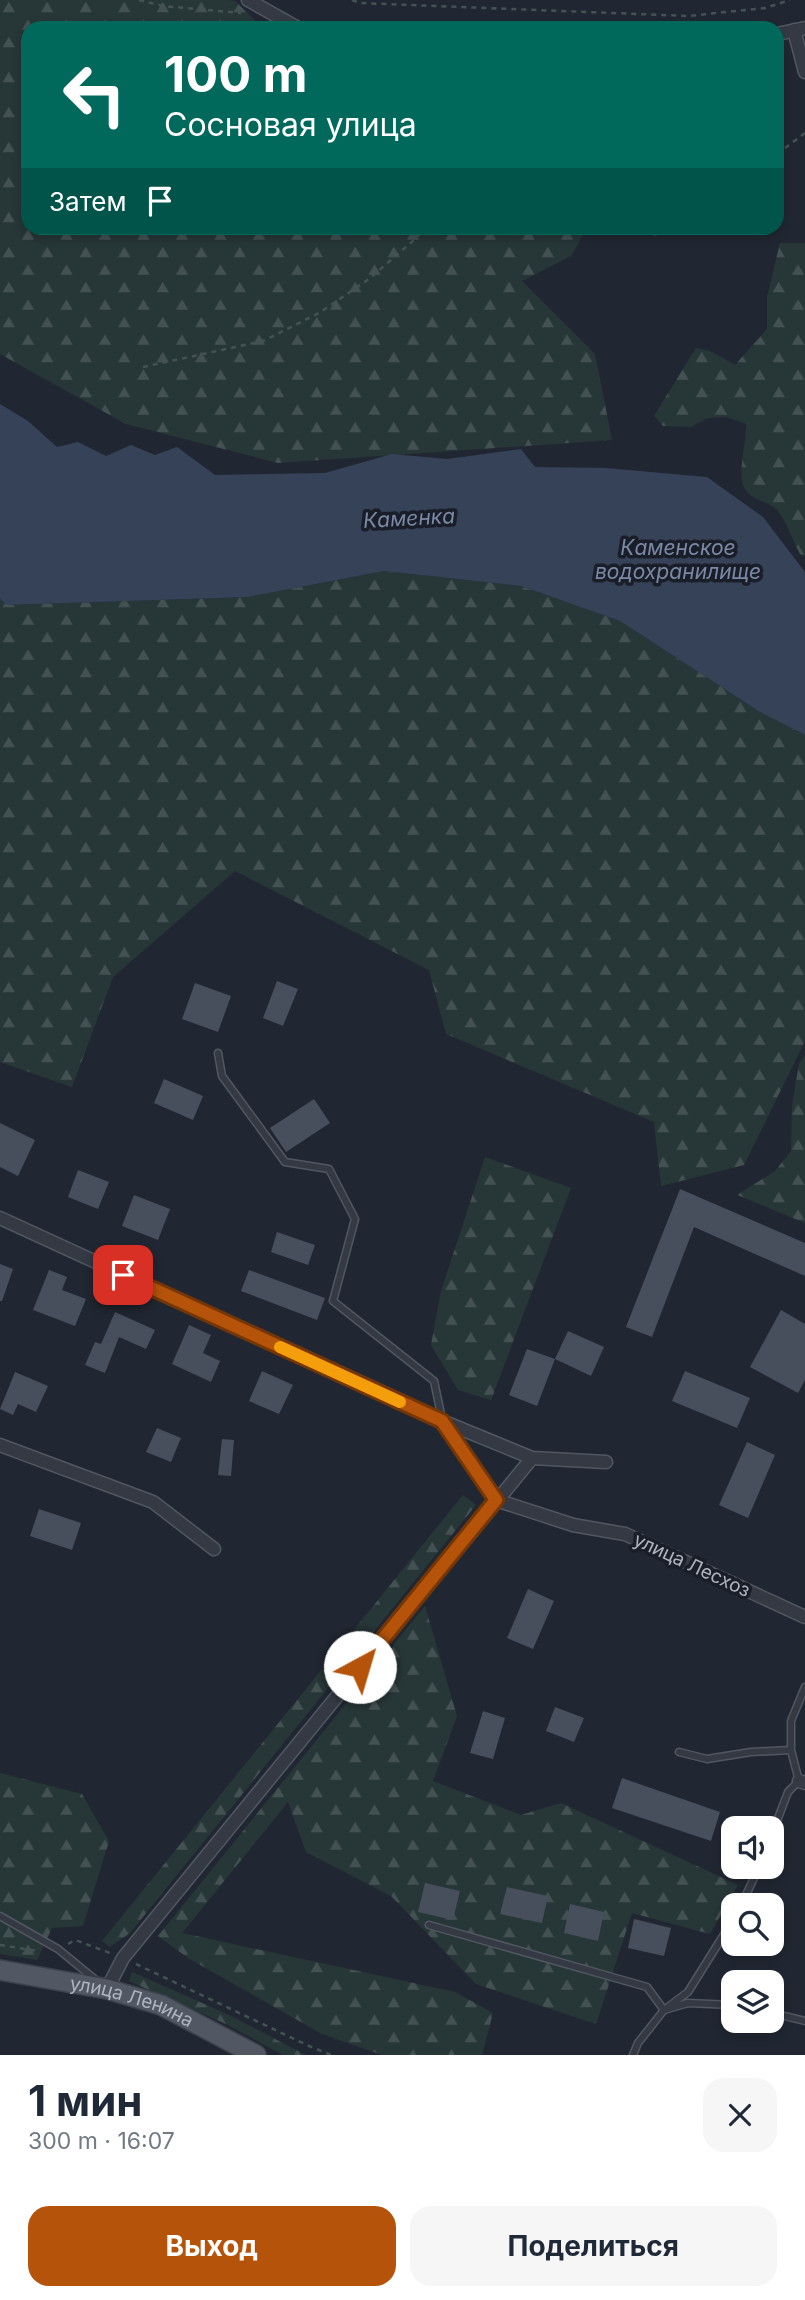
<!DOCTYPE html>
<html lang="ru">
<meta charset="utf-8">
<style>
:root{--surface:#fff;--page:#f6f6f7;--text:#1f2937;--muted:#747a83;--accent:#b45309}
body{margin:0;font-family:Inter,sans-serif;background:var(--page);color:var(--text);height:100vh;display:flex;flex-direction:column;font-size:26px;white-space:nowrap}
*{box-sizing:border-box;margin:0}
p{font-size:23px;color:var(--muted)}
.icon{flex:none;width:38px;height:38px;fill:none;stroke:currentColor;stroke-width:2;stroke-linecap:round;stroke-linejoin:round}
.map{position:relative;height:2055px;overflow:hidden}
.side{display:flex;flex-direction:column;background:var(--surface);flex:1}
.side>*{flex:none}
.hud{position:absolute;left:21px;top:21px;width:763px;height:214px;border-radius:21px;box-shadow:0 4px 10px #0003;background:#00695c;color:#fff;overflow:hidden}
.fabs{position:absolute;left:721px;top:1816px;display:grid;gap:14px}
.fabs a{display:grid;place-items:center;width:63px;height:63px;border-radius:14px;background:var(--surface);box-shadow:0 4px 10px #0003;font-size:35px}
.pin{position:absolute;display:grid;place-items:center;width:60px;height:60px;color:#fff;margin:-30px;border-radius:14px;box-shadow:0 4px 10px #0006}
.me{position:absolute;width:77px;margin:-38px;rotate:39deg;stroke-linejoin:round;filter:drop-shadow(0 0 5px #0008)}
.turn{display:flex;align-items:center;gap:24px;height:147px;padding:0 28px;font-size:32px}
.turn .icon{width:91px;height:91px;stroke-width:2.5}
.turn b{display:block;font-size:49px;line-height:60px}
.then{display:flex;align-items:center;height:66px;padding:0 28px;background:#0003;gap:14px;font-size:26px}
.round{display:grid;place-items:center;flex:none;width:74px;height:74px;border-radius:21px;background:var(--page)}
.headline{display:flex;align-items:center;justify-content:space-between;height:119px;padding:0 28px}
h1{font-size:42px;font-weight:700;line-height:52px}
.action{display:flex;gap:14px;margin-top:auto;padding:14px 28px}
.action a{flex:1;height:80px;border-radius:21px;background:var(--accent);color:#fff;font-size:28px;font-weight:700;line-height:80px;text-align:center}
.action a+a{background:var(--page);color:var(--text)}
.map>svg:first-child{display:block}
</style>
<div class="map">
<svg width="805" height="2055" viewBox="0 0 805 2055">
<defs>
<pattern id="forest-firs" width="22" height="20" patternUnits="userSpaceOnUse" patternTransform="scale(1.75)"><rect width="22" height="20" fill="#273637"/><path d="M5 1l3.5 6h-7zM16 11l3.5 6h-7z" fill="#445152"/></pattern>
</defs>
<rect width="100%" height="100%" fill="#212732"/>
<path fill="url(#forest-firs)" d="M0 0H229L235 1 263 28H28V228H282L284 234 294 228H587L571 256 522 281 595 354 612 440 278 463 126 424 0 354Z
M780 243H805V556L800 554C793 541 787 522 777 510 769 501 752 501 745 489 736 475 747 442 746 424L727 417 708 418 690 427 663 426 654 416 696 348 710 351 735 365 767 329V297Z
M384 571 521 586 620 621 760 712 805 735V1041L744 1165 661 1186 654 1122 446 1034 429 970 235 871 113 977 72 1087 0 1062V599L7 605 248 597Z
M805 1055V1223L737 1195 775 1171 791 1151 792 1105 799 1064Z
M485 1157 571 1188 491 1400 458 1390 431 1345 441 1291Z
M463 1495 476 1505 130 1933 110 1947 102 1941Z
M425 1606 457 1716 433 1781 521 1815 561 1803 738 1885 710 1934 632 1913 596 2024 476 1984 391 1896 306 1852 288 1802 182 1933 455 1992 493 2013 482 2055H382L322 2034 188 1958 158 1936Z
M0 1773 82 1794 109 1841 83 1926 52 1928 37 1960 0 1954Z
M132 1972 229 2015 306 2055H283L226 2024 129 1981Z"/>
<path fill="#364258" d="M0 404 28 421 57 447 78 442 106 456 131 445 155 455 177 447 215 475 325 473 392 454 447 459 521 449 535 467 606 468 707 477 763 517 805 572V735L760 712 620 621 521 586 384 571 248 597 7 605 0 599Z"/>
<path fill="#474e5c" d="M277 981 298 989 283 1026 263 1018Z
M195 983 231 996 218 1032 182 1019Z
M164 1079 203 1096 193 1120 154 1103Z
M314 1099 330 1123 286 1152 270 1128Z
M0 1123 35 1140 18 1176 0 1167Z
M78 1170 109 1182 98 1209 68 1197Z
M680 1189 805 1243V1276L694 1227 652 1337 626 1327Z
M134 1195 170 1209 158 1240 122 1226Z
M277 1232 315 1245 308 1265 271 1252Z
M0 1264 13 1269 2 1301H0Z
M49 1270 67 1277 62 1290 86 1299 75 1326 33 1310Z
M249 1270 325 1298 317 1320 241 1291Z
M781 1310 805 1324V1380L798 1393 750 1367Z
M115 1312 155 1330 146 1349 119 1337 105 1373 85 1365 95 1342 101 1344Z
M189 1325 211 1335 203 1353 220 1361 211 1382 172 1364Z
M568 1331 604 1347 591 1376 555 1359Z
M527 1349 555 1359 537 1406 509 1395Z
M262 1371 293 1385 279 1414 249 1401Z
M685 1371 750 1398 737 1428 672 1401Z
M15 1372 48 1386 36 1412 18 1404 13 1415 0 1409Z
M157 1428 181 1438 171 1462 146 1452Z
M222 1439 234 1440 231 1476 218 1475Z
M747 1442 775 1455 748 1518 719 1505Z
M39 1509 81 1523 72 1550 30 1536Z
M528 1589 554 1601 533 1649 507 1638Z
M555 1707 584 1718 574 1742 546 1731Z
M483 1711 505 1718 493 1759 470 1753Z
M622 1778 720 1812 711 1841 612 1808Z
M425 1883 460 1891 453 1920 418 1912Z
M507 1887 548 1896 542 1923 500 1914Z
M570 1904 604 1912 598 1941 564 1933Z
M634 1919 671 1928 664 1956 628 1948Z"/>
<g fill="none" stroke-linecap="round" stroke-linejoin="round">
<defs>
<path id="lane" d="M655 231V228
M218 1053 222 1076 285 1162 329 1169 355 1219 333 1301 434 1381 442 1419
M679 1752 707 1759 751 1752 791 1750
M772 1834 788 1792 799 1781 791 1750V1721L805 1687
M741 1906 759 1867
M0 1916 58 1949 97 1981
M429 1925 647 1987 664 2010 688 2003 733 2005
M772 2013 805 2021
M633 2055 638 2043 664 2010 688 1992 733 1920"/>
<path id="street" d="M248 0 298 28
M794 30 805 72
M777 34 805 28
M0 1218 442 1421 496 1500
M0 1445 153 1502 214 1549
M532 1458 606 1462
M496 1500 573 1525 625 1534 805 1617
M799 1781 805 1783
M107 1989 123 1958 532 1458 442 1421"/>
<g id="primary">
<path id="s1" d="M0 1970 107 1989 161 2005 256 2055"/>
</g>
</defs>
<use href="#lane" stroke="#515761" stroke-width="9"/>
<use href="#street" stroke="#515761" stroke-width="15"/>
<use href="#primary" stroke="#3d424d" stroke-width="22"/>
<path stroke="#445255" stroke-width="2.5" stroke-dasharray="5 5" stroke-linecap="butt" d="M139 0 163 6 241 13
M352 0 360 3 688 16 765 8 790 0
M777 154 805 133
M143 367 263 341 319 313 369 279 414 240 425 228
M68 1944 75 1940 110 1953
M0 1945 38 1951
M136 1964 309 2046 331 2055"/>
<use href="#lane" stroke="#343943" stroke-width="6"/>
<use href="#street" stroke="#343943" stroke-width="12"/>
<use href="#primary" stroke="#525863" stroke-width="19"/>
</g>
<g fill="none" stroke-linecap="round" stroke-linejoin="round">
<defs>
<path id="route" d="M123 1275 442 1421 496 1500 360 1667"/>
</defs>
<use href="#route" stroke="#753606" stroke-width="18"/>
<use href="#route" stroke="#b45309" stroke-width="12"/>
<path stroke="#f59e0b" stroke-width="12" d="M280 1347 400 1402"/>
</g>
<g text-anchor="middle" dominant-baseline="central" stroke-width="7" stroke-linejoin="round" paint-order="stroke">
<g font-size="19" fill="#aeb4c0" stroke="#1a1e28">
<text transform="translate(692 1565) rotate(25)">улица Лесхоз</text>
<text stroke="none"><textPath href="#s1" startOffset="136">улица Ленина</textPath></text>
</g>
<g font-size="21" font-style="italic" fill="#7a89a6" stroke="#1a1e28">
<text transform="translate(409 518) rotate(-3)">Каменка</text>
<text x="678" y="547">Каменское<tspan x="678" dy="24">водохранилище</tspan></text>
</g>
</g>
</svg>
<div class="fabs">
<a><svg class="icon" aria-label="sound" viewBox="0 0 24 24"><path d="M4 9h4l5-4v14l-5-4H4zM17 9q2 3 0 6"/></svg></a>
<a><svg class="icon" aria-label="search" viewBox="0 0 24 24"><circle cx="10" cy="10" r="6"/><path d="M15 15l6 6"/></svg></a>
<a><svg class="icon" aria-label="layers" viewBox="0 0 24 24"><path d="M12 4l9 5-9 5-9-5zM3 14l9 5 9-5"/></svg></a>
</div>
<div class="pin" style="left:123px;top:1275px;background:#d93025"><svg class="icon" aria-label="arrive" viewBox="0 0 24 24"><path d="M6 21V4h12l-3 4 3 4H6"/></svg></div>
<svg class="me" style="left:360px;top:1667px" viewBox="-20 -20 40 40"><circle r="19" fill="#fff"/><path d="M0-13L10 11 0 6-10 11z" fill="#b45309"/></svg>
<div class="hud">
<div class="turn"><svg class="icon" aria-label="left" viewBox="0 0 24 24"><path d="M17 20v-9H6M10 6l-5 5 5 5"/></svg><div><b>100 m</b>Сосновая улица</div></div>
<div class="then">Затем<svg class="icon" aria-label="arrive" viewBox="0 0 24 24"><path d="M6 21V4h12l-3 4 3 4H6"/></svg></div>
</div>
</div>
<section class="side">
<div class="headline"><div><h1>1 мин</h1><p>300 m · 16:07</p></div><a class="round"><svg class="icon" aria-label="close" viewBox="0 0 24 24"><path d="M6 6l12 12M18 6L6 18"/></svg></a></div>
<div class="action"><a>Выход</a><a>Поделиться</a></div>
</section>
